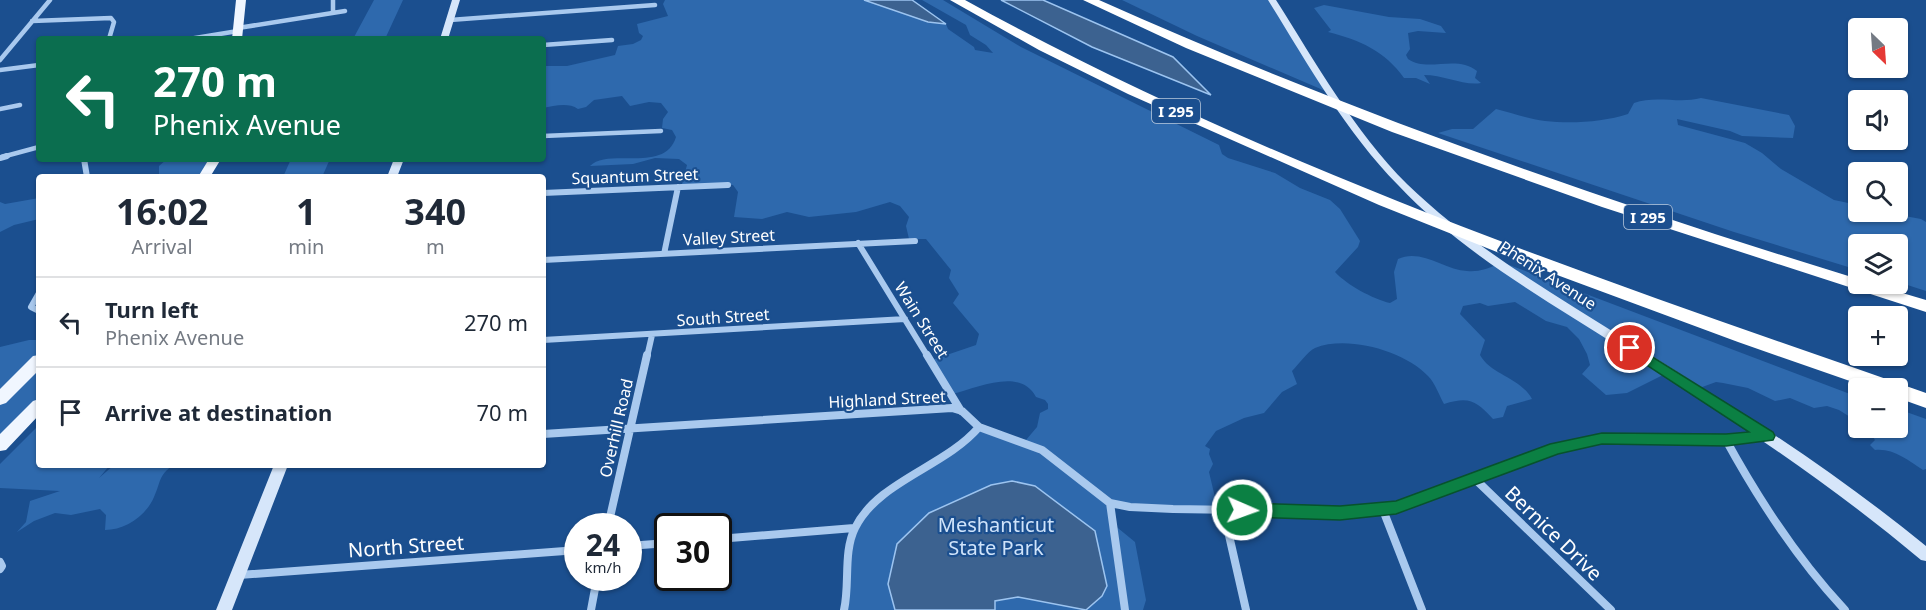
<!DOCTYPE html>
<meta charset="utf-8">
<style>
:root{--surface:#fff;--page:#f6f6f7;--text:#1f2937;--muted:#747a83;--line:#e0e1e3}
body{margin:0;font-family:"Noto Sans",sans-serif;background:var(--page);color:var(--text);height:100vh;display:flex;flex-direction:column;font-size:22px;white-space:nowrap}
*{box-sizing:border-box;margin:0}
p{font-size:20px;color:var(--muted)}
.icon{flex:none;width:33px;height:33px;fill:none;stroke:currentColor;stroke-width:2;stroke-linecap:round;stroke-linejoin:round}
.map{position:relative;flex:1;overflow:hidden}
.details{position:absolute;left:36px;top:174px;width:510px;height:294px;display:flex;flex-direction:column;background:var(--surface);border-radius:6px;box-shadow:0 2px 4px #0004}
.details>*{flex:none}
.guide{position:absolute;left:36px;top:36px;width:510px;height:126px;border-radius:6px;box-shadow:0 2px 4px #0004;background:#0b6e4f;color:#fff;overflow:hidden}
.needle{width:39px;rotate:155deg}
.fabs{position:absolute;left:1848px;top:18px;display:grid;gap:12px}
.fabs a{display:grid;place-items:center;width:60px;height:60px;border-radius:6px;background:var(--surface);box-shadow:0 2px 4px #0004;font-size:30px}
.speed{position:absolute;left:564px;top:513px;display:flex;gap:12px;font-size:30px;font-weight:700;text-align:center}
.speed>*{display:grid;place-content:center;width:78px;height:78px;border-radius:50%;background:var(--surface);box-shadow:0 2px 4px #0004;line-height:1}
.speed small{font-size:15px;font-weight:400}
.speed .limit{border:3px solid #111;border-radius:9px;background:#fff;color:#111}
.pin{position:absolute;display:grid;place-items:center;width:51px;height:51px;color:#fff;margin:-26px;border:3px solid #fff;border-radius:50%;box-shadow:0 2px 6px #0007}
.me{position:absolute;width:66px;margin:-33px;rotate:92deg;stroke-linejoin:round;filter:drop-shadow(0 0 4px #0008)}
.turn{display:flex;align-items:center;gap:21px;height:126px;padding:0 18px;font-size:27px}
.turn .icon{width:78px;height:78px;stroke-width:2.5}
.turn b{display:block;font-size:42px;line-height:51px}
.eta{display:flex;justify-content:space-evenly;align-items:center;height:102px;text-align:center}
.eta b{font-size:36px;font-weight:700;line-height:42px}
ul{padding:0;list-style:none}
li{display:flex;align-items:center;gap:18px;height:90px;padding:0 18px;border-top:2px solid var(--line)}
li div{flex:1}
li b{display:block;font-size:22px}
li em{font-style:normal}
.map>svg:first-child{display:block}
</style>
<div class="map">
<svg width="1926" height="610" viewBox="0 0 1926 610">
<rect width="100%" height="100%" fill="#1b4f8f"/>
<path fill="#2e69ad" d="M374 0H403L385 39H353Z
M665 0H864L932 22 946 24 948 29 974 47 975 50 993 53 986 45 970 35 966 25 922 0H943L1021 47 1219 145 1222 154 1228 158 1275 173 1300 188 1330 200 1340 209 1360 241 1358 247 1335 272C1347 285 1373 299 1390 303L1397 299 1394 272 1398 259C1421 248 1445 270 1467 271 1479 272 1487 269 1498 264L1496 260 1858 397V422L1839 410 1827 406 1814 408 1790 398 1775 401 1748 388 1723 383 1716 382 1694 390 1665 374 1627 393 1606 395 1582 374 1590 365 1587 354 1579 339 1567 327 1546 321 1515 302 1488 306 1480 303 1463 306 1460 314 1485 340 1480 355C1491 375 1520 377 1532 399L1507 406 1503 417 1493 419C1476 401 1470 396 1444 404 1439 395 1435 383 1428 376 1404 351 1348 335 1315 348 1307 352 1299 364 1292 371L1297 384 1282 392 1264 413 1244 418 1216 431 1205 446 1210 449 1209 454 1213 464 1209 472 1218 510 1114 505 1113 524 1135 542 1146 600 1143 610H846L853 536C876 492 939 458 979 429L1026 440 1037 427 1040 413 1048 409V404L1045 400 1036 397C1020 367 978 388 952 394L932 360 976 345 979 334 953 303 959 294 949 278 951 270 926 239H909L906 226 909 217 900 206 890 202 856 212 809 217 787 212 762 219 734 217 738 192 733 185 682 184 687 165 679 159 655 158 633 164 590 166C608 147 665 174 676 137L672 130 662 128 663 119 668 112 661 103 649 102 630 106 622 96 594 100 586 107 578 109C568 102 554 106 543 108V66H567L615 55 618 46 633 44 641 40 643 36 639 33 637 24 668 16 663 4Z
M1122 0H1272L1330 93 1197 36Z
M1324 5 1389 17 1420 19 1441 26 1446 33 1418 31 1408 33 1410 49 1406 55 1408 59C1428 73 1456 54 1477 71L1475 78 1481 83C1464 86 1444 75 1424 75L1430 84 1416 78H1404C1385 51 1360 40 1328 32L1331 30 1314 8Z
M1701 98 1789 115 1795 126 1793 138 1742 136 1730 131 1677 119 1678 125 1745 143 1762 153 1781 169 1834 200 1858 205V212H1883L1921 219 1926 222V291L1898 282V244H1858V270L1734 232 1438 133 1452 129H1473L1496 109C1512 113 1528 119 1545 121 1571 124 1604 122 1628 114L1634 103C1656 95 1679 104 1701 98Z
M167 159H214L205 177H156L159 174V166Z
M291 159H330L322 177H283Z
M39 198V219L14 225 0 232V202L5 204Z
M29 340H39V405L0 444V347Z
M1898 409 1926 419V469L1923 470C1908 460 1893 448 1875 450L1870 445 1875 440 1867 428H1898Z
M39 425V465H110L99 478 114 465H173C158 476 161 482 154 497 146 516 125 530 105 530L106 515 100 509 71 515 55 513 34 521 17 532 26 522 30 501 60 491 0 488V464Z"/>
<path fill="#3c6290" stroke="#9cc4f0" stroke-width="1.5" d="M864 0H912L946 24 928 22Z
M1001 0H1043L1173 57 1211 95 1092 47Z
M1012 481 1035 486 1095 531 1107 586 1102 596 1086 610 1018 597 995 601V610H895L888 584 897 544 929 513 991 485Z"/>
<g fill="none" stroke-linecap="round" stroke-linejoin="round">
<path stroke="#a9c9ee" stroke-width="4.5" d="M333 0V12
M450 20 655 5
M32 21 111 18 114 22 109 39
M238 28 345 11
M189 39 238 31
M543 45 612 40
M0 60 50 0
M0 70 39 65
M0 109 20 105
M543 136 661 131
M2 157 39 147"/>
<path stroke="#a9c9ee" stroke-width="6" d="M0 158 7 156
M84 159 87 177
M543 193 728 185
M858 243 928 357
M664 254 678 187
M543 260 915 241
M39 293 31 307 39 311
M543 340 905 319
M647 357 652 335"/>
<path stroke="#a9c9ee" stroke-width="8" d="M927 355 961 411
M543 434 952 408 962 411 979 427 1042 450 1110 503 1130 507 1173 509 1369 512 1413 503 1501 468 1586 441 1620 438 1726 440 1762 436
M1726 440C1760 502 1797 559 1845 610
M1475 479 1611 610
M1110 503 1125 610
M1223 509 1246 610
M1383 510 1422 610
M608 526 647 355
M718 539 854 528
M628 546 668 543
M0 562 2 566 0 569
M239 575 578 550
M591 610 597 578
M844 610C850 584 843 552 855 528 878 481 945 467 979 427"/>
<path fill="#d6e6fa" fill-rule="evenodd" d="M452 0H460L448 39H440Z
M1268 0H1276C1316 63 1354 131 1407 184 1472 247 1552 293 1628 341 1730 405 1832 469 1926 546V561L1921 560C1826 480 1724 414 1621 348 1544 299 1461 252 1398 185 1345 131 1308 64 1268 0Z
M394 159H404L397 177H387Z
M274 465H288L232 610H216Z"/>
<path fill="#f0f6ff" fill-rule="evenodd" d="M236 0H246L242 39H232Z
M209 159H221L210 177H198Z
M39 355V370L6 403 0 405V389L33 356Z
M39 399V415L6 450 0 451V434L33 401Z"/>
<path fill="#fff" fill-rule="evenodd" d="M950 0H965C1269 168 1600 279 1926 393V408L1898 398V388H1870L1738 342 1522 262 1379 205 1128 94 1039 50Z
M1083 0H1099C1346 110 1600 200 1858 279V284H1872L1926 300V312L1602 207 1392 132 1186 48Z"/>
</g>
<path fill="#0b8043" stroke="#07532c" stroke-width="1.5" d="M1630 343 1773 432 1775 436 1773 440 1726 446 1602 444 1558 454 1396 514 1340 520 1242 517 1236 515 1234 510 1236 505 1242 503 1340 506 1396 501 1550 444 1602 433 1726 434 1749 432 1625 351 1622 348Z"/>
<g text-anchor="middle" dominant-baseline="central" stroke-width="4.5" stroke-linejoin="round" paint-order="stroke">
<g fill="#1b4f8f" stroke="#bbcadd" stroke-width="1.5">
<rect x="1152" y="99" width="48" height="24" rx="4.5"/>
<rect x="1624" y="205" width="48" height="24" rx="4.5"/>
</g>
<g font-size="15" font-weight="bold" fill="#fff">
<text x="1176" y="111">I 295</text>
<text x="1648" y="217">I 295</text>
</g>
<g font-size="16" fill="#fff" stroke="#1b4f8f">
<text transform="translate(635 176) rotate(-2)">Squantum Street</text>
<text transform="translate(729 237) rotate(-3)">Valley Street</text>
<text transform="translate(1548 275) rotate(33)">Phenix Avenue</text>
<text transform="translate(723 317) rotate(-4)">South Street</text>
<text transform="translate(922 320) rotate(58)">Wain Street</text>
<text transform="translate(887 399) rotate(-3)">Highland Street</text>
<text transform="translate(616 428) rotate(-77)">Overhill Road</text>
</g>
<g font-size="20" fill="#cfe3fa" stroke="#1b4f8f">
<text x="996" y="524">Meshanticut<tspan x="996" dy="23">State Park</tspan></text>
</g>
<g font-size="20" fill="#fff" stroke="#1b4f8f">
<text transform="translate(1554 533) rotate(44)">Bernice Drive</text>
<text transform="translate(406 546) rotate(-4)">North Street</text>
</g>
</g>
</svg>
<div class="fabs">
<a><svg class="needle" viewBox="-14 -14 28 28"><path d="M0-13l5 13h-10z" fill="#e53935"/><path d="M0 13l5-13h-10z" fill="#747a83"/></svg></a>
<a><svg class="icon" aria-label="sound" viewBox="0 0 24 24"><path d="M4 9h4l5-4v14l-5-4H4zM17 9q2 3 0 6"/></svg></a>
<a><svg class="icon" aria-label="search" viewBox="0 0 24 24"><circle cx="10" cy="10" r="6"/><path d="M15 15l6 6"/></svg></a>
<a><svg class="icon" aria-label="layers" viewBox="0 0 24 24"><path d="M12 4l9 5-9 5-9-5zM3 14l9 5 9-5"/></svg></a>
<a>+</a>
<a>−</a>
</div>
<div class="speed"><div>24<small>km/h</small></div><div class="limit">30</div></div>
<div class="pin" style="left:1630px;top:348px;background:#d93025"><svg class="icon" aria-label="arrive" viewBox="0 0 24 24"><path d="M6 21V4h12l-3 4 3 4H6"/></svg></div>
<svg class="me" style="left:1242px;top:510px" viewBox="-20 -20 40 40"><circle r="17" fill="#0b8043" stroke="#fff" stroke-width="3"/><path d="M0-11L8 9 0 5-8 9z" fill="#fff"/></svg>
<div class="guide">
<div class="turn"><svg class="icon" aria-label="left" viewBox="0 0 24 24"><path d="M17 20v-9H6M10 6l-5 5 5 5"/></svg><div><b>270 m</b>Phenix Avenue</div></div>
</div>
<section class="details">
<div class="eta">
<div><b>16:02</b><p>Arrival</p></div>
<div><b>1</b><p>min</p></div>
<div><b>340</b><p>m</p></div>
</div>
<ul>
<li><svg class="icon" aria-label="left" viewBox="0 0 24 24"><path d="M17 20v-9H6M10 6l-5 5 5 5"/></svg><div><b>Turn left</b><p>Phenix Avenue</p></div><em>270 m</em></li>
<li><svg class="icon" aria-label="arrive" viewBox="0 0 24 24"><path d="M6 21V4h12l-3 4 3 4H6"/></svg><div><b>Arrive at destination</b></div><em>70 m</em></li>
</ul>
</section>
</div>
